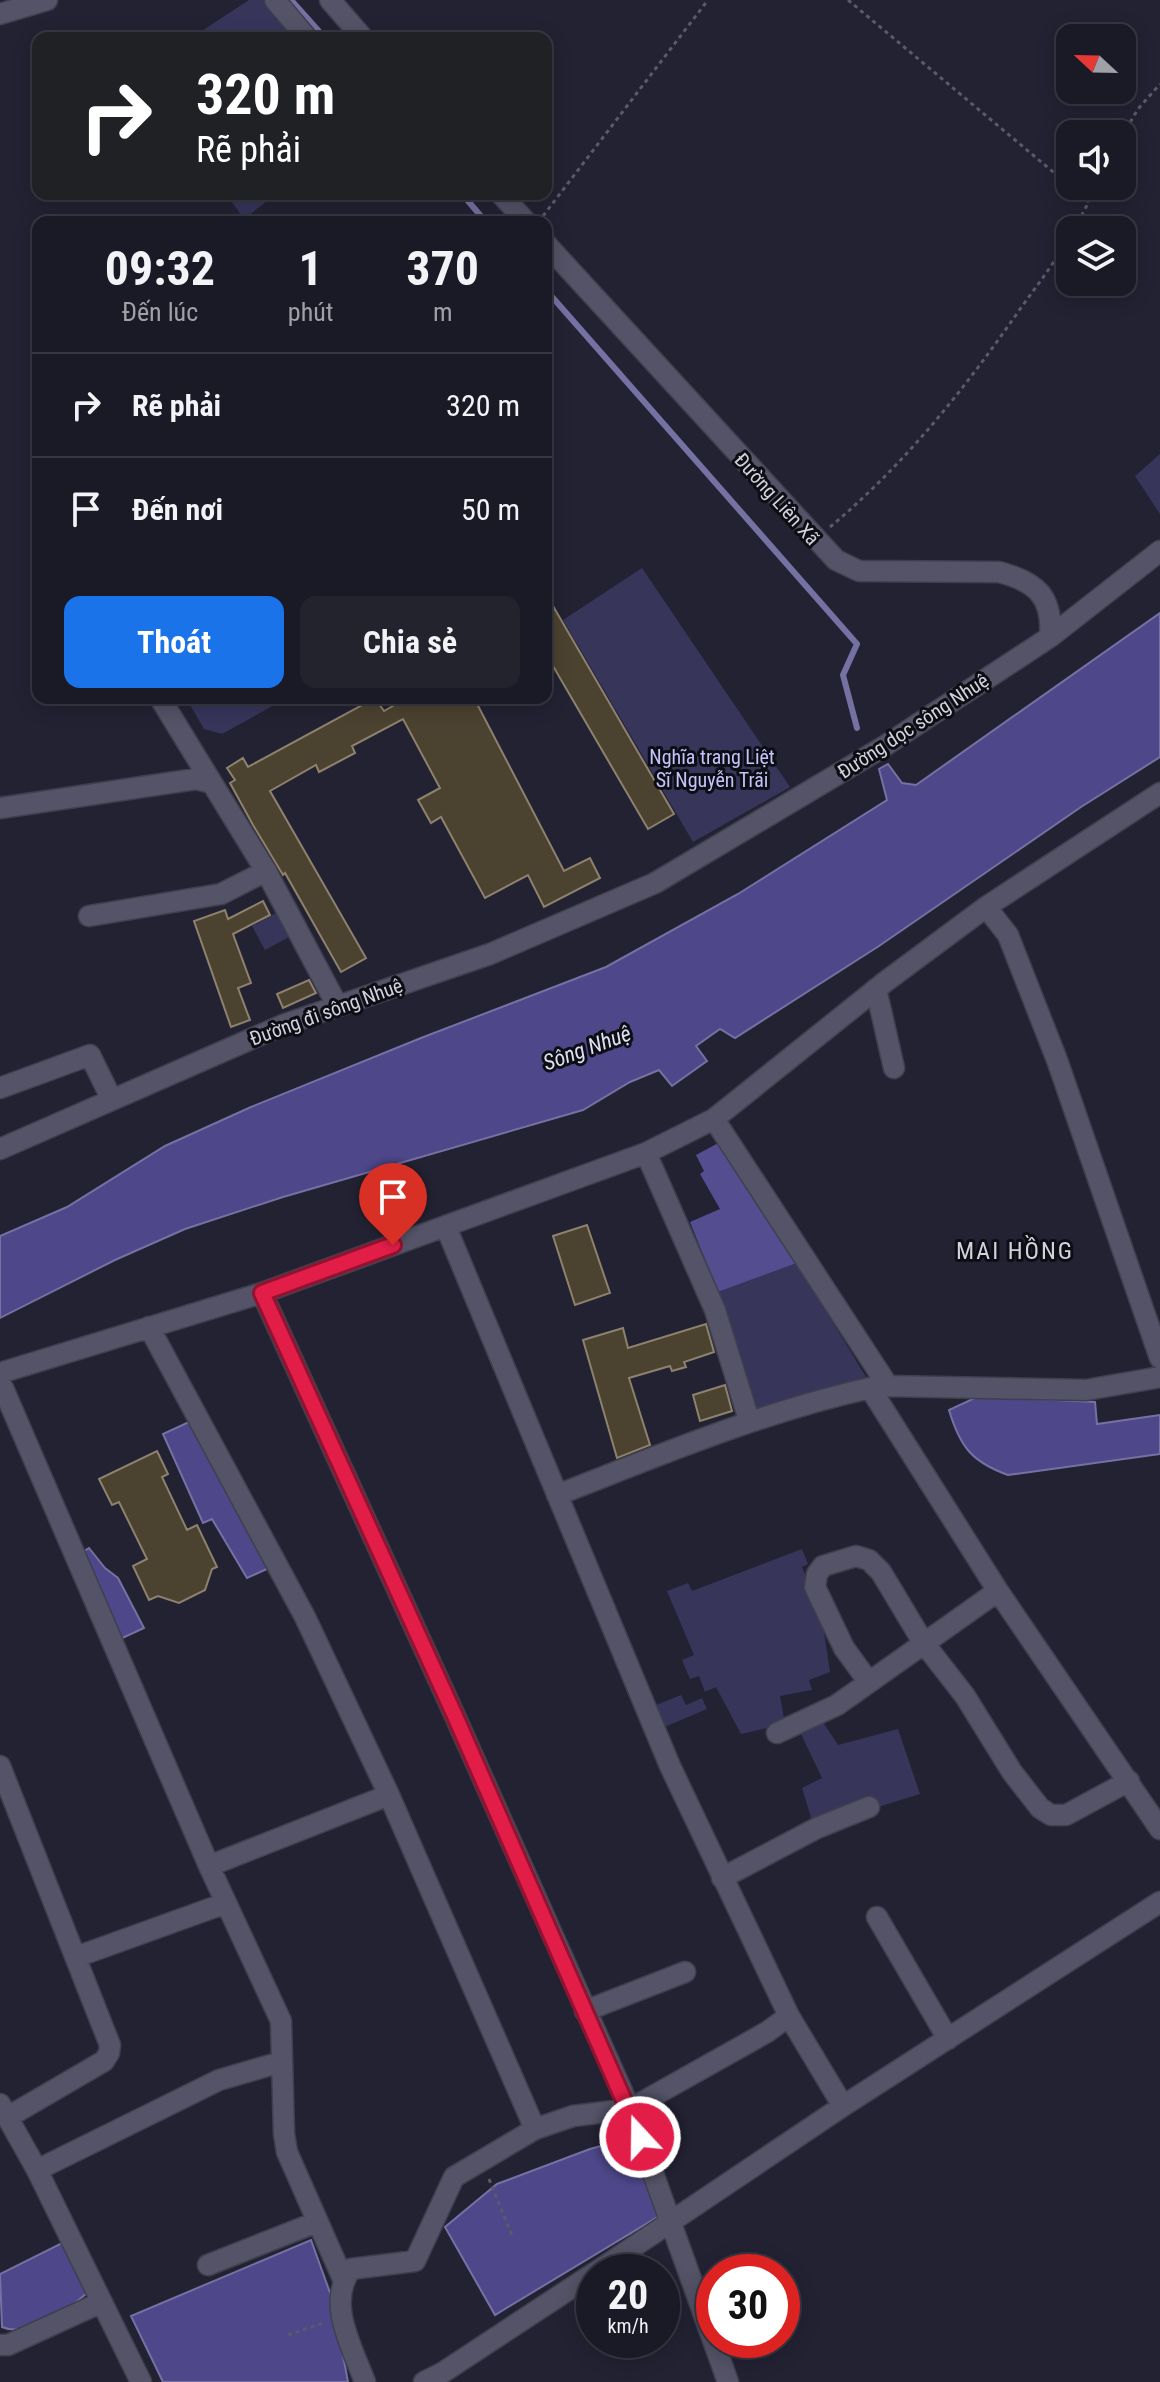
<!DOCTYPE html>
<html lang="vi">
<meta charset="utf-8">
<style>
:root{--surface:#1a1a26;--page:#23232e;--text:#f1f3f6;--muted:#9fa1a7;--line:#383843;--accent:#1a73e8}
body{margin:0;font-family:"Roboto Condensed",sans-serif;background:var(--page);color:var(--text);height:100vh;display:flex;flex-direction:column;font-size:30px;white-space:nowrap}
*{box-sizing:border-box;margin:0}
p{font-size:26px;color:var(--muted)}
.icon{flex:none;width:44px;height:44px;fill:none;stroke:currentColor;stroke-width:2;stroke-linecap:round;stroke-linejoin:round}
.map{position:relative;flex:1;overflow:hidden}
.side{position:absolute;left:32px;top:216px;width:520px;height:488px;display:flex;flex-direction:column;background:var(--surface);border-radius:16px;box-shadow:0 4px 20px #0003,0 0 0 2px var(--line)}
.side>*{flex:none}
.banner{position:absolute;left:32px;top:32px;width:520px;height:168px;border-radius:16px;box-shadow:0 4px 20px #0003,0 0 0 2px var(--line);background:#202124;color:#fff;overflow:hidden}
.needle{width:52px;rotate:292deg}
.tools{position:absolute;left:1056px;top:24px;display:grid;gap:16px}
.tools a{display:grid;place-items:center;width:80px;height:80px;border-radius:16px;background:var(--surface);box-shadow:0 4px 20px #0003,0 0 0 2px var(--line);font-size:40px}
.speed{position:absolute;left:576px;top:2254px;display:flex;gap:16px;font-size:40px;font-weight:700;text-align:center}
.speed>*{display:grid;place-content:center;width:104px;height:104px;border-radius:50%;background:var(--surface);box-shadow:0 4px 20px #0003,0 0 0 2px var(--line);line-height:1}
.speed small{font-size:20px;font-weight:400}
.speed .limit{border:12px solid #d22;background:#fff;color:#111}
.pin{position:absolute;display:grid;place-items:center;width:68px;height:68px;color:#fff;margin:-82px -34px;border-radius:50% 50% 50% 0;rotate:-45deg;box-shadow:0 0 8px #0007}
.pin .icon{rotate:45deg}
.me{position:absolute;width:88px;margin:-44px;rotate:339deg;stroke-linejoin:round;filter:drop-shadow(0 0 6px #0008)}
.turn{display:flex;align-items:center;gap:28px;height:168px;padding:0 32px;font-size:36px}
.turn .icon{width:104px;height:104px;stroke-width:2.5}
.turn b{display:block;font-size:56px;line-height:68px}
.eta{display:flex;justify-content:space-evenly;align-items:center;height:136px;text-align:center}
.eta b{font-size:48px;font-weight:700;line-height:56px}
.action{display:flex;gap:16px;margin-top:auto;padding:16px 32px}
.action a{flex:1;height:92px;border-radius:16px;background:var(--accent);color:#fff;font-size:32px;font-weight:700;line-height:92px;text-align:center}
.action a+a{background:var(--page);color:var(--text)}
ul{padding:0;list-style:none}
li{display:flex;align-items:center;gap:24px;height:104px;padding:0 32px;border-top:2px solid var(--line)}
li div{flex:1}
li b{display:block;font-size:30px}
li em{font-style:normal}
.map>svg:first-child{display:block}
</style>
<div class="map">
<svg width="1160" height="2382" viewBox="0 0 1160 2382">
<rect width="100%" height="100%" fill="#232233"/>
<path fill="#37355a" d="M249 0H275L307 38H191Z
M226 194H276L244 219Z
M1160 454V514L1135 476Z
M642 568 790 787 693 842 563 620Z
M186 698H287L222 734 204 729Z
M276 913 289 937 265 950 252 926Z
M797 1263 869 1382 755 1413 718 1292Z
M802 1549 808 1564 802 1567 821 1612 830 1672 809 1680 812 1690 780 1696 785 1724 741 1734 716 1687 705 1692 699 1676 690 1679 682 1660 694 1655 667 1591 688 1583 692 1591Z
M681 1695 686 1705 702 1698 707 1709 660 1729 651 1707Z
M821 1719 838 1745 898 1729 920 1794 814 1827 802 1788 822 1778 800 1732Z"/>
<path fill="#544d90" d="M722 1141 797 1263 718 1292 690 1222 720 1209 700 1174 704 1171 696 1155Z"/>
<path fill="#4e478a" stroke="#7671a3" stroke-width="2" d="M1160 613V757L1081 807 879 946 735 1038 720 1029 696 1046 707 1061 672 1086 659 1070 630 1082 583 1110 283 1197 185 1229 115 1260 0 1318V1236L67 1207 165 1146 251 1107 421 1038 606 967 738 894 887 800 879 769 888 764 902 783 916 785Z
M979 1396 1095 1402 1097 1424 1160 1415V1454L1008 1475C972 1462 960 1447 949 1410Z
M191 1421 269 1568 247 1578 212 1519 203 1523 163 1434Z
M89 1548 105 1568 118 1578 144 1628 116 1641 78 1555Z
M626 2139 632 2143 664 2213 495 2315 445 2227 497 2184 590 2149Z
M311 2240 333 2301 348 2382H163L131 2316Z
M62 2243 87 2293C68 2310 26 2338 2 2327L0 2274Z"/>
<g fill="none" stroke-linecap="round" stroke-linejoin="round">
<path stroke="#7671a3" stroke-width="6" d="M291 0 325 38
M462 194 486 222
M546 290 857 644 843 675 857 728"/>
</g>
<path fill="#4c4230" stroke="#8d826e" stroke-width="2" d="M546 594 674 814 648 829 546 654Z
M375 698 384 711 407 698H474L564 871 590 858 600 878 544 907 528 875 485 898 441 817 431 823 418 800 440 788 403 719 352 746 355 753 319 772 316 765 270 791 366 958 341 972 285 873 283 875 253 825 230 783 235 780 227 768 243 758 248 767Z
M263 901 270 915 233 934 251 983 238 988 250 1020 231 1027 194 921 225 910 228 919Z
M309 980 316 993 283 1008 277 994Z
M587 1225 610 1293 575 1305 553 1236Z
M706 1324 714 1352 684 1362 686 1367 672 1371 670 1366 629 1378 650 1445 617 1458 583 1340 623 1328 628 1348Z
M725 1385 732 1411 700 1421 693 1395Z
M157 1451 168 1474 162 1477 187 1530 197 1525 217 1567 212 1569 205 1590 179 1603 158 1596 149 1600 133 1566 147 1559 119 1502 112 1505 99 1479Z"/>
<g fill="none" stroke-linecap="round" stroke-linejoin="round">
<defs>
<path id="minor" d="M275 0 307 38
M330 0 363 38
M0 14 47 0
M501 194 526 222
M546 244 836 560 859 571 999 572C1037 582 1053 597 1050 637
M160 698 212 783
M0 808 196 779 212 783 266 871 337 1005
M986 907 1008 935 1057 1060 1160 1358
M89 916 221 894 266 871
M876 989 894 1068
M0 1088 90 1055 112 1100
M714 1119 888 1386 870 1388 998 1591 1160 1829
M0 1149 283 1025 490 954 655 883 880 749 1050 637 1160 551
M646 1153 715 1310 749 1420
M262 1293 455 1716 630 2109 728 2382
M149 1327 305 1617 389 1795 209 1866
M0 1373 262 1293 646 1153 714 1119 885 982 986 907 1160 793
M0 1381 209 1866 281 2021 284 2134 287 2152 343 2279
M888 1386 1086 1390 1160 1377
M557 1495C660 1455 762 1412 870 1388
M868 1681 844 1648 815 1587 817 1574 823 1566 856 1556 869 1560 881 1572 923 1642 965 1696 1012 1772 1040 1808 1051 1815H1066L1129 1781
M777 1733 837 1705 998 1591
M0 1766 110 2045 109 2053 104 2061 8 2117
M389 1795 535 2129
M722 1878 817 1828 869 1807
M877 1917 948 2039
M76 1957 226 1903
M585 2011 685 1972
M789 2016 843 2106
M0 2104 37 2170 141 2382
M37 2170 219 2080 281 2062
M208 2265 317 2222
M596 2272 843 2106 1160 1902
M0 2345H8L102 2302
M365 2382C352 2347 326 2303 351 2269L415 2261 454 2177 535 2129 573 2116 630 2109 767 2032 789 2016 670 1766 446 1227
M424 2382 442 2373 594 2273"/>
</defs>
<use href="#minor" stroke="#403f4e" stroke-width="23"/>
<path stroke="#5b5a6a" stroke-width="3" stroke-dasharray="4 4" stroke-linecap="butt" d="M848 0 1089 202
M1122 136 1138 109 1160 84
M543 216 708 0
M1074 230 1097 186
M830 527C904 465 963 391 1018 312 1036 287 1054 263 1070 237
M489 2179 513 2238
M288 2335 323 2323"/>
<use href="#minor" stroke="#545367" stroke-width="20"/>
</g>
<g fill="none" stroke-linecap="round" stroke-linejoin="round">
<defs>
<path id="route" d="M393 1245 262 1293 455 1716 640 2137"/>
</defs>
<use href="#route" stroke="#92132f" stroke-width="20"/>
<use href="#route" stroke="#e11d48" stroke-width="14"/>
</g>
<g text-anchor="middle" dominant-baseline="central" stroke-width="6" stroke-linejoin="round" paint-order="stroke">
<g font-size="20" fill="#d2d2de" stroke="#0d0d14">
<text transform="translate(777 499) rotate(48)">Đường Liên Xã</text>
<text transform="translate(913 726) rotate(-33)">Đường dọc sông Nhuệ</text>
<text transform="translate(326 1012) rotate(-20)">Đường đi sông Nhuệ</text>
</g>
<g font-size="20" fill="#c5c3fe" stroke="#0d0d14">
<text x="712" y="757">Nghĩa trang Liệt<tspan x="712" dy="23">Sĩ Nguyễn Trãi</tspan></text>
</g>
<g font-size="22" font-style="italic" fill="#e0dff4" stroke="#0d0d14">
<text transform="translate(587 1048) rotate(-20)">Sông Nhuệ</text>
</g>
<g font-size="24" letter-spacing="2" fill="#d2d2de" stroke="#0d0d14">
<text x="1015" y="1251">MAI HỒNG</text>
</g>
</g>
</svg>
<div class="tools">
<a><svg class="needle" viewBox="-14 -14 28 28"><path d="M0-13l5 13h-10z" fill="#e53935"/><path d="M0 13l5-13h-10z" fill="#9fa1a7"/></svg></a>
<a><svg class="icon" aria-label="sound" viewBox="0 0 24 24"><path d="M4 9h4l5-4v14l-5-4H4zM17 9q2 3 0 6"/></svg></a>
<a><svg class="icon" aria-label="layers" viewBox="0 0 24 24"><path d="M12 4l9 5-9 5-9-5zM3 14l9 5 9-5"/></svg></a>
</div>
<div class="speed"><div>20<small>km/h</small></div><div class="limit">30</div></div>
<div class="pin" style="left:393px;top:1245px;background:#d93025"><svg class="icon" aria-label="arrive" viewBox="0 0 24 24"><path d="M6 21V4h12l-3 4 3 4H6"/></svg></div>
<svg class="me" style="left:640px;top:2137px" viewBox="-20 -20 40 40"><circle r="17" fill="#e11d48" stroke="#fff" stroke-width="3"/><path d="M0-11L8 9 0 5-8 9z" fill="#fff"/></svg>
<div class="banner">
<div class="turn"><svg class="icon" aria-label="right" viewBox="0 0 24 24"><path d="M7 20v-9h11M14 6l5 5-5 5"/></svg><div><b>320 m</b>Rẽ phải</div></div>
</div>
<section class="side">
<div class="eta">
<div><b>09:32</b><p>Đến lúc</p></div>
<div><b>1</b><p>phút</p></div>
<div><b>370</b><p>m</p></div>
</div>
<ul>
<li><svg class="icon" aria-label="right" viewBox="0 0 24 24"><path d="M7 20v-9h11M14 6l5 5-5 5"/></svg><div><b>Rẽ phải</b></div><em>320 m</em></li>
<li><svg class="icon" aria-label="arrive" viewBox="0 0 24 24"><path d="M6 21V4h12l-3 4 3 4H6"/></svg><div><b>Đến nơi</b></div><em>50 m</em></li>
</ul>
<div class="action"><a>Thoát</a><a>Chia sẻ</a></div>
</section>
</div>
